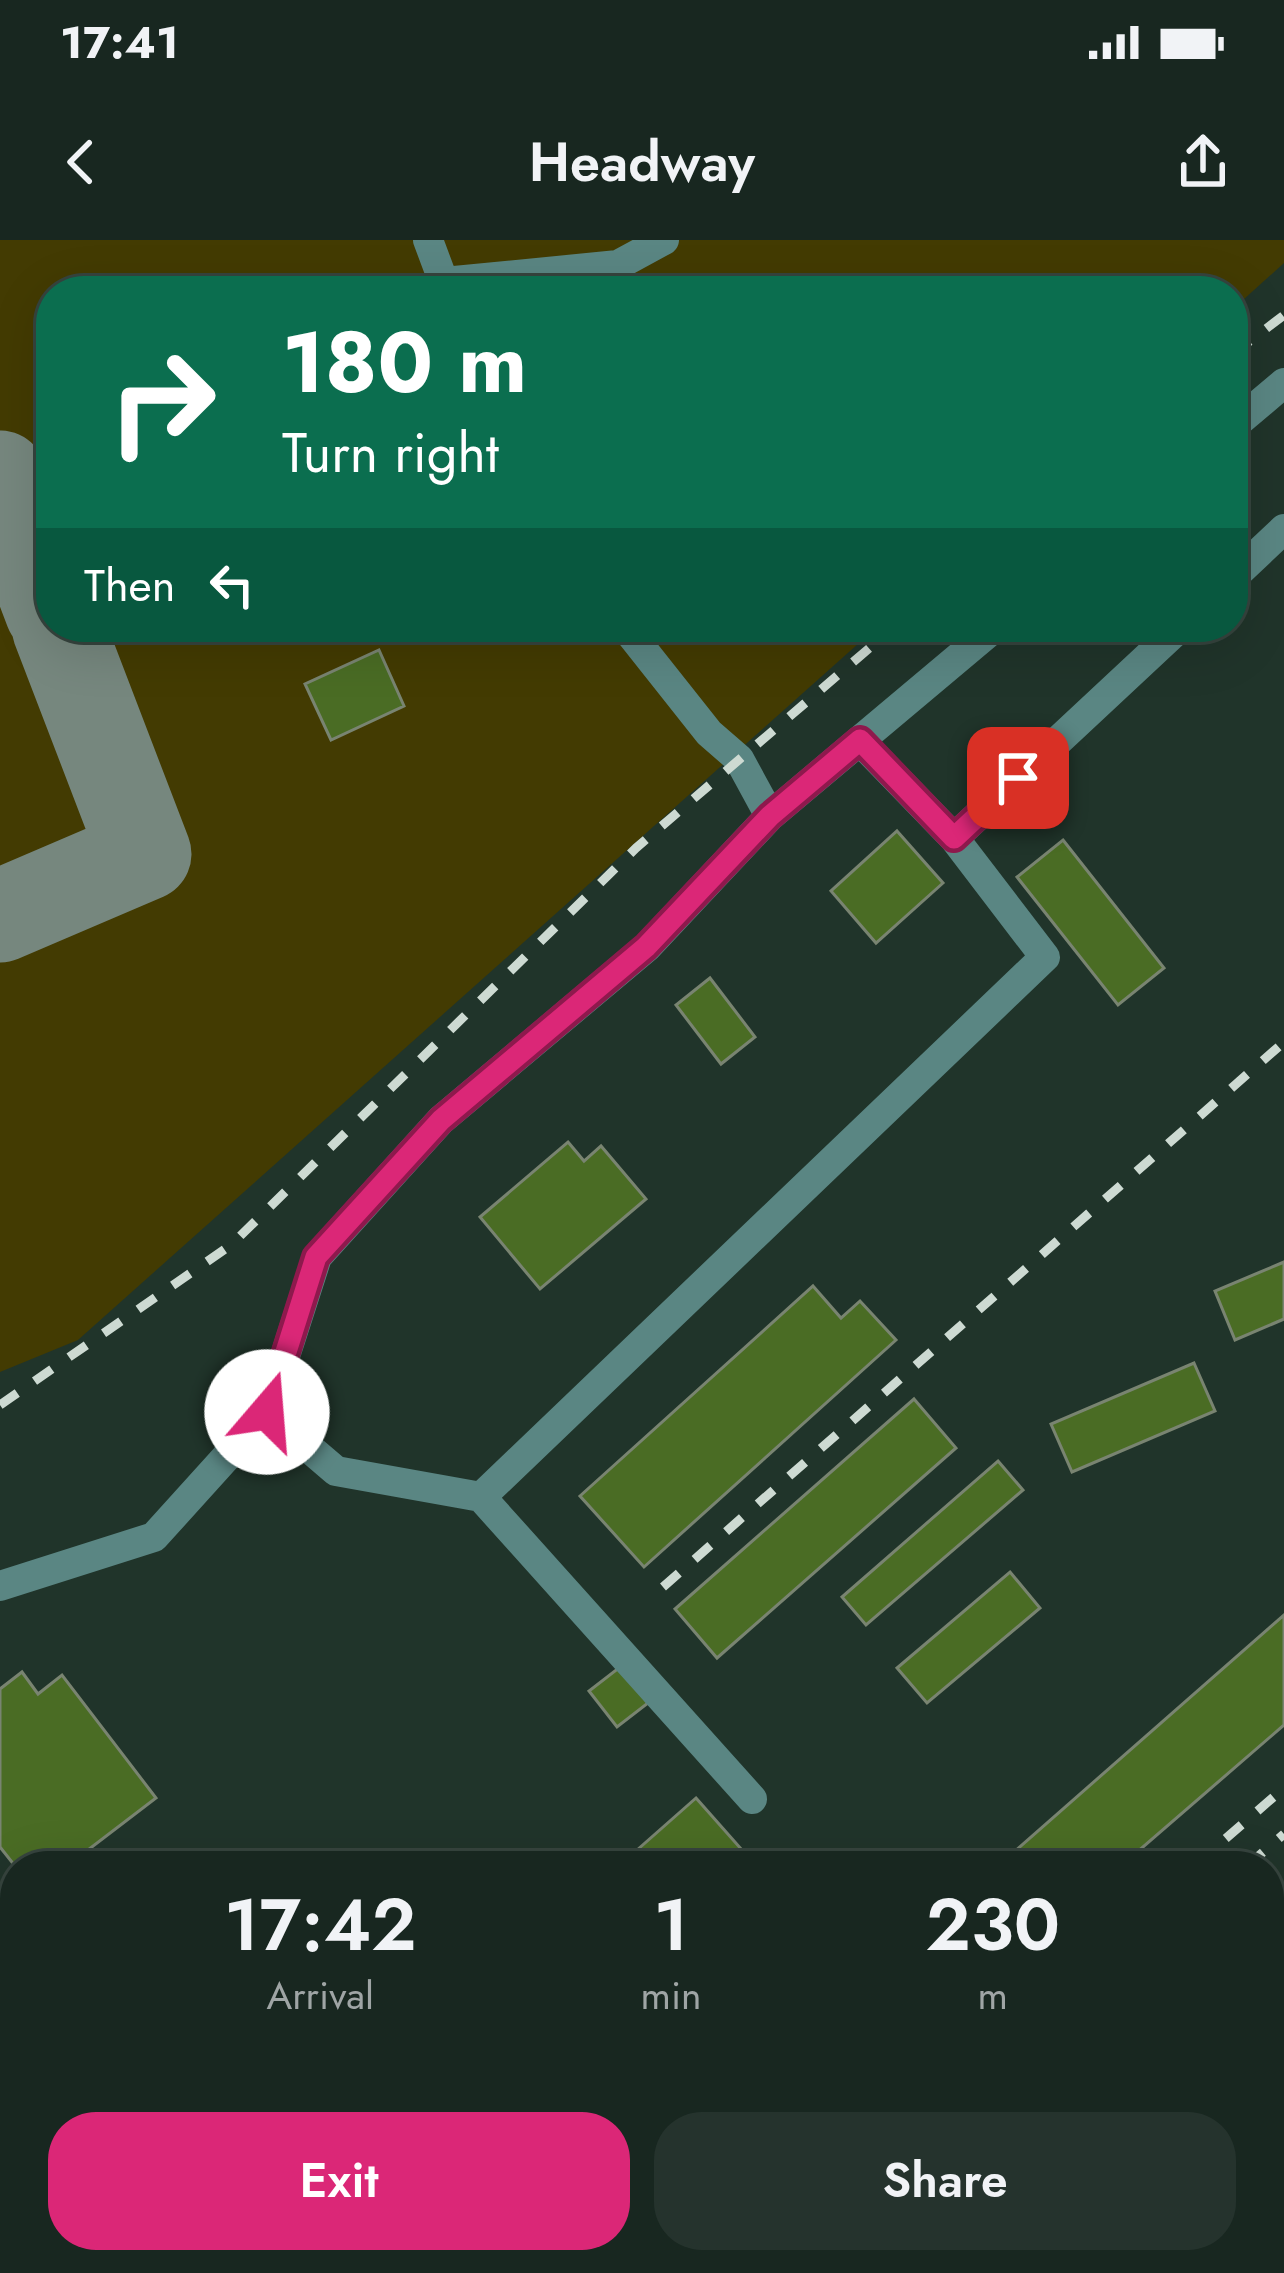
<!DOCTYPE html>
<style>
:root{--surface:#182720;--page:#25332d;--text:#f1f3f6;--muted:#9fa5a5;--line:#36443e;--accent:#db2777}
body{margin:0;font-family:Jost,sans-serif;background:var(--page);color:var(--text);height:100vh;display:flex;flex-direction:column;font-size:45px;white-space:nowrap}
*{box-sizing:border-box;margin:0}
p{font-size:39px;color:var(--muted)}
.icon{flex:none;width:66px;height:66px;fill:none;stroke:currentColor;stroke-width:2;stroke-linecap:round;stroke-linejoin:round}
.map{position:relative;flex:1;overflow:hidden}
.sheet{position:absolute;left:0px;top:1611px;width:1284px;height:423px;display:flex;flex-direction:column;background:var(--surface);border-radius:48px 48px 0 0;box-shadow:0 12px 48px #0002,0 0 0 3px var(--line)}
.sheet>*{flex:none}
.hud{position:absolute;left:36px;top:36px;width:1212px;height:366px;border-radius:48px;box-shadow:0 12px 48px #0002,0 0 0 3px var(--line);background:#0b6e4f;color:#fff;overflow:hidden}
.pin{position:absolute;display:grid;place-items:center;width:102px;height:102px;color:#fff;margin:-51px;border-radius:24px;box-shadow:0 6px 18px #0006}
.me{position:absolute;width:132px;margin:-66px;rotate:18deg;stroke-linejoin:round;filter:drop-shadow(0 0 9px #0008)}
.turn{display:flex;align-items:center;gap:42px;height:252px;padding:0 48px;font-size:54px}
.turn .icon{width:156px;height:156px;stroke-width:2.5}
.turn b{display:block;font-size:84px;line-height:102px}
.then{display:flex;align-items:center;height:114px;padding:0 48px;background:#0003;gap:24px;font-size:45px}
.eta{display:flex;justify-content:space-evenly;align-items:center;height:204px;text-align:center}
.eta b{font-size:72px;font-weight:600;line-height:84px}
.button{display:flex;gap:24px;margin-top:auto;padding:24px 48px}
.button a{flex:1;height:138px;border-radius:48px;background:var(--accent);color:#fff;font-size:48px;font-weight:600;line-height:138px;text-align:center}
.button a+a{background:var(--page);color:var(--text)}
.status{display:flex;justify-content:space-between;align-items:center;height:84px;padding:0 60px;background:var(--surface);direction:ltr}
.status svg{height:33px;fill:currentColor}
header{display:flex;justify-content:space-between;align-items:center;height:156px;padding:0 48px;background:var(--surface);font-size:54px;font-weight:600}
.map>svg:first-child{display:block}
</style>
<div class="status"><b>17:41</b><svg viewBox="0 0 49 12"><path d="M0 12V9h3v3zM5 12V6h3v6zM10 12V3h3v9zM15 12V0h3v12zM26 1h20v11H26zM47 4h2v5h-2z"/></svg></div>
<header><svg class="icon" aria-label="back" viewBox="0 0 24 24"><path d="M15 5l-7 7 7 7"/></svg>Headway<svg class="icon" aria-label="share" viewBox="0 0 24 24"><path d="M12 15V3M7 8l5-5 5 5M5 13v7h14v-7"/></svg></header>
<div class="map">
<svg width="1284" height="2033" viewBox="0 0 1284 2033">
<rect width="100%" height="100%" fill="#20342a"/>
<path fill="#433b02" d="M0 0H1284V23L1233 69V51H51V387H877L78 1100 0 1132Z"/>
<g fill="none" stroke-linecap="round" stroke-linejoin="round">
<path stroke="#76877e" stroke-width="93" d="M0 237 51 370
M0 676 145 614 58 387"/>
</g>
<path fill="#4a6c24" stroke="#798471" stroke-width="3" d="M379 410 404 466 331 500 305 444Z
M897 591 943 643 876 703 831 651Z
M1063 600 1164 728 1118 765 1017 637Z
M710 738 755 797 721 824 676 765Z
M568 902 584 921 601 906 646 959 540 1049 480 977Z
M1284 1022V1079L1235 1100 1215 1051Z
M813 1046 841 1078 860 1061 896 1100 644 1327 580 1256Z
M1194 1123 1215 1171 1072 1232 1051 1184Z
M914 1159 956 1208 717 1418 675 1369Z
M998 1221 1023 1250 866 1385 842 1357Z
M1010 1332 1040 1368 927 1463 897 1428Z
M1284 1375V1485L1121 1626H998Z
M620 1427 648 1463 617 1487 589 1451Z
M22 1432 38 1454 62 1435 156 1558 67 1626H15L0 1607V1449Z
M696 1558 750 1619 741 1626H619Z
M551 2019H666L650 2033H535Z"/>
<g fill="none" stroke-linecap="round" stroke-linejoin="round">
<path stroke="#6e7f76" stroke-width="6" stroke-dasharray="3 9" stroke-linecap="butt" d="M1269 1699 1284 1686
M889 2033 905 2019"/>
<path stroke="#5a8683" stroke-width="30" d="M428 0 447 51
M444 42 618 25 664 0
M1233 186 1284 143
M1233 337 1284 289
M625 387 709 493 739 519 770 576
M860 501 954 598
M267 1172 336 1231 481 1257 1045 717 954 598 1180 387
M481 1257 752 1559
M0 1346 154 1297 267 1172 317 1017 441 880 647 707 770 576 995 387
M1269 1850 1284 1837
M1269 1992 1284 1979
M1057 2033 1073 2019
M1223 2033 1239 2019"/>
<path stroke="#cddad2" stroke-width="9" stroke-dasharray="21 21" stroke-linecap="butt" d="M1233 114 1284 75
M0 1165 231 1005 636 608 894 387
M663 1347 1284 802
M1194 1626 1284 1548
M1247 1626 1284 1594
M728 2033 744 2019
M780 2033 796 2019"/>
</g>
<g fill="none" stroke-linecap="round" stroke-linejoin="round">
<defs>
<path id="route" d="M267 1172 316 1017 441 880 646 707 770 576 860 500 954 598 1018 538"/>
</defs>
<use href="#route" stroke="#8e194d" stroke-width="30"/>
<use href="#route" stroke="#db2777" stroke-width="21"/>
</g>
</svg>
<div class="pin" style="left:1018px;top:538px;background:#d93025"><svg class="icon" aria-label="arrive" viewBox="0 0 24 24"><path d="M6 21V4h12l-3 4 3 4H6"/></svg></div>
<svg class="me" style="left:267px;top:1172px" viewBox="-20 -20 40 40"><circle r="19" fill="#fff"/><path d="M0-13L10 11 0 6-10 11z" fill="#db2777"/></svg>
<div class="hud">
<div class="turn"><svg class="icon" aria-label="right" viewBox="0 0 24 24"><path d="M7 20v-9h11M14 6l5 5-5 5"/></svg><div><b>180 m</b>Turn right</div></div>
<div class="then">Then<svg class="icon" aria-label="left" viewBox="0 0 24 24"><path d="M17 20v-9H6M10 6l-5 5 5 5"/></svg></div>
</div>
<section class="sheet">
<div class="eta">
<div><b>17:42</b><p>Arrival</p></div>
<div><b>1</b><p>min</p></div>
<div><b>230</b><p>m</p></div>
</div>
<div class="button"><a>Exit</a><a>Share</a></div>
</section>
</div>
